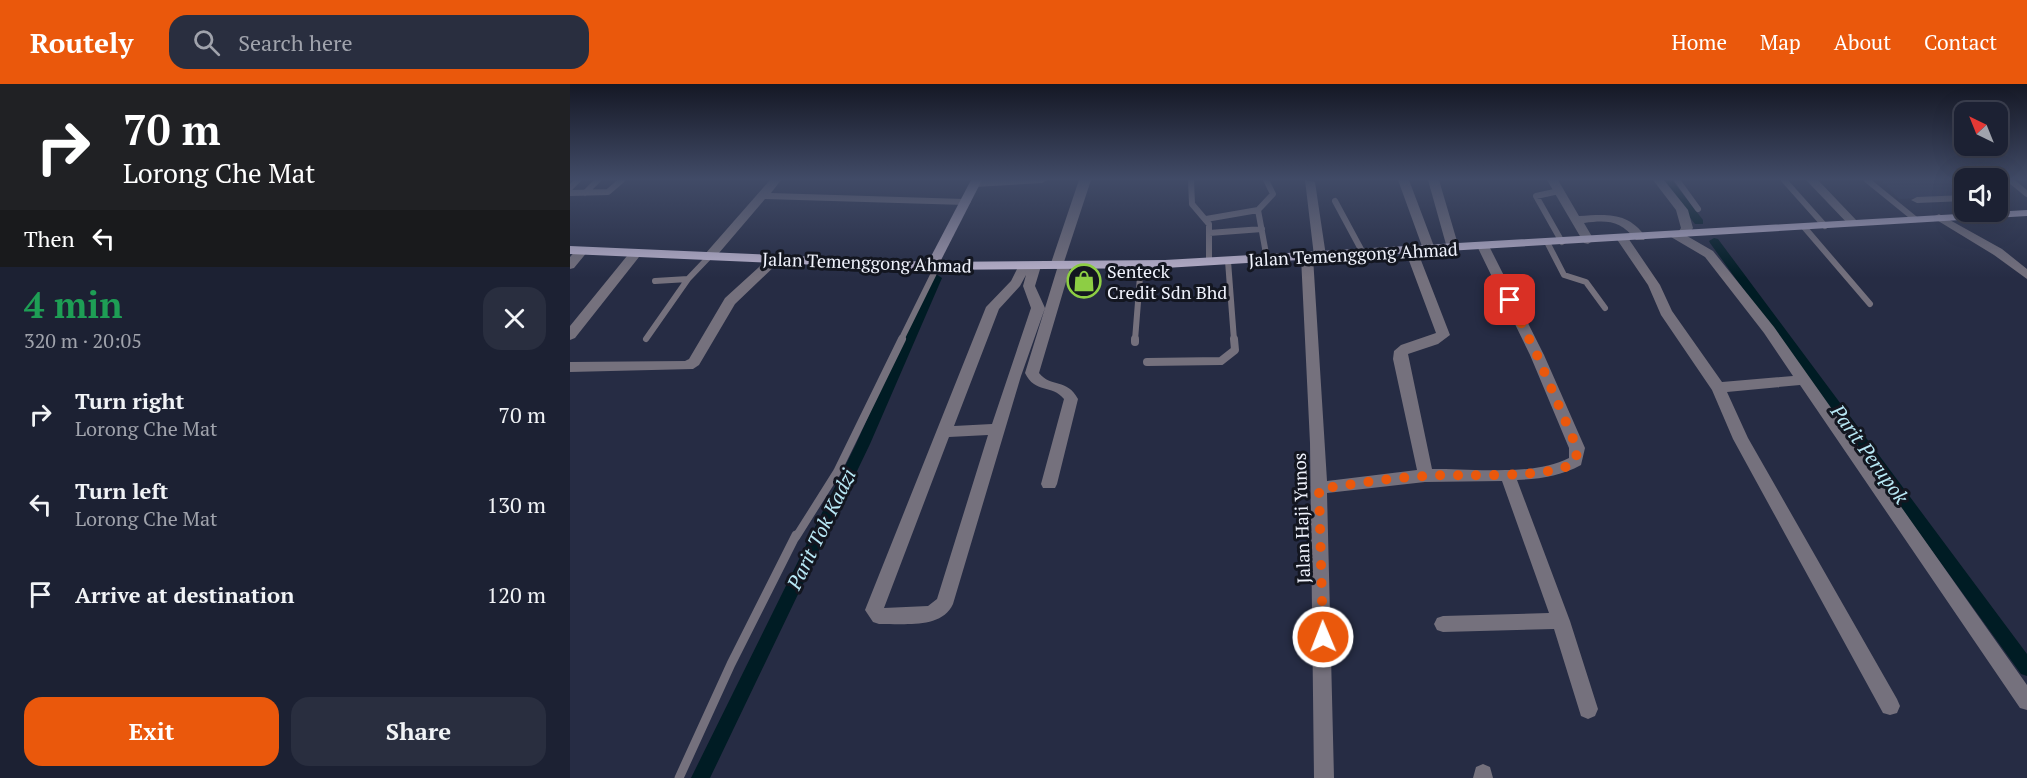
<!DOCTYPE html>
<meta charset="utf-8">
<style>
:root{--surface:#1c2133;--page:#292e3f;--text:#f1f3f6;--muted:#a0a3ac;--line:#3a3e4e;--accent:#ea580c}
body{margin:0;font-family:"PT Serif",serif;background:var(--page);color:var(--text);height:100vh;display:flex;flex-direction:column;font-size:22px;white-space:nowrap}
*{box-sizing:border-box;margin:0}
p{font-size:20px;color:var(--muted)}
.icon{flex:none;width:33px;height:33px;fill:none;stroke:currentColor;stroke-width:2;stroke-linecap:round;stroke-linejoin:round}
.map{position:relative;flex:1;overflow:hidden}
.sheet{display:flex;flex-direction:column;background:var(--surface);width:570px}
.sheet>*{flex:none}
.guide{background:#202124;color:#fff;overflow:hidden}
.needle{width:39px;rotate:317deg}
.tools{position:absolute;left:1384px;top:18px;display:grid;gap:12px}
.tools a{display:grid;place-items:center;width:54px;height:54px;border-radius:12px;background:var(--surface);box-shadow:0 6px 24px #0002,0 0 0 2px var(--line);font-size:30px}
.pin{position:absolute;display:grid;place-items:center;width:51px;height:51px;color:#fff;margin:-26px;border-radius:12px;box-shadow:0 3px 9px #0006}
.me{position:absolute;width:66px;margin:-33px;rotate:359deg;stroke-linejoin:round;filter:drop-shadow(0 0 4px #0008)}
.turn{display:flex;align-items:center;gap:21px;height:126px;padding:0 24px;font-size:27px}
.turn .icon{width:78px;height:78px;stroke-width:2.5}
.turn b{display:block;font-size:42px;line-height:51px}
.then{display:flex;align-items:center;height:57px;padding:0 24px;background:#0003;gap:12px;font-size:22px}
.round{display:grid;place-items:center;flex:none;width:63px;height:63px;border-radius:18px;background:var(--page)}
.head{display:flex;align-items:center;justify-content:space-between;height:102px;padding:0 24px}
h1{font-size:36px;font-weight:700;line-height:45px;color:#1e9e55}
.button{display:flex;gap:12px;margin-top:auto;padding:12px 24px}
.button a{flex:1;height:69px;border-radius:18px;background:var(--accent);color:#fff;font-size:24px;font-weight:700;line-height:69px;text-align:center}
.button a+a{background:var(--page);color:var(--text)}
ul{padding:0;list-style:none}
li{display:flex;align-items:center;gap:18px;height:90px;padding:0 24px}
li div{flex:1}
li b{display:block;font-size:22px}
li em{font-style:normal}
header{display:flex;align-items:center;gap:36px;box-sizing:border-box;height:84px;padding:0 30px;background:var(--accent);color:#fff}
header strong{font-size:28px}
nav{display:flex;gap:33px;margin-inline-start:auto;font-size:21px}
.search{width:420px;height:54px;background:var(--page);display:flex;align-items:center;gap:15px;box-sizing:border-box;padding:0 21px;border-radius:18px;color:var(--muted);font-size:22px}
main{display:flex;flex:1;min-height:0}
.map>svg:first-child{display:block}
</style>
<header>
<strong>Routely</strong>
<div class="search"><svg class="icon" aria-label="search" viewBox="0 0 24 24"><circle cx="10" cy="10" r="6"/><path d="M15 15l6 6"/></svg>Search here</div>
<nav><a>Home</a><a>Map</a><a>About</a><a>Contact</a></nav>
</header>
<main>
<section class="sheet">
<div class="guide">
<div class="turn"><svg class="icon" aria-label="right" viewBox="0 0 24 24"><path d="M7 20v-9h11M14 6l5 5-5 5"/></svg><div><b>70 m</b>Lorong Che Mat</div></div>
<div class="then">Then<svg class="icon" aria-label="left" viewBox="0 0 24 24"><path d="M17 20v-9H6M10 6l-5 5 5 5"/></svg></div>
</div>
<div class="head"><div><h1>4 min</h1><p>320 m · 20:05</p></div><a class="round"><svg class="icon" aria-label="close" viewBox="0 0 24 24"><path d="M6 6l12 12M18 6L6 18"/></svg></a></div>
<ul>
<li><svg class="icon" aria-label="right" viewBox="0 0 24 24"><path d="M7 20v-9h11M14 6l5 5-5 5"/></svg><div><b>Turn right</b><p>Lorong Che Mat</p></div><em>70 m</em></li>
<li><svg class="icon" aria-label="left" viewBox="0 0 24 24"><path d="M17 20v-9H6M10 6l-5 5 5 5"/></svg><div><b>Turn left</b><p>Lorong Che Mat</p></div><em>130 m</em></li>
<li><svg class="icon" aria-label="arrive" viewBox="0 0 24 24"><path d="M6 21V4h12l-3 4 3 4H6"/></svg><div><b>Arrive at destination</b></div><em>120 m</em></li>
</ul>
<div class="button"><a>Exit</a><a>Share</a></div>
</section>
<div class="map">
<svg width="1457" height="694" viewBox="0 0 1457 694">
<rect width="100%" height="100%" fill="#262c44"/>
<path fill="#2c3452" d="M1311 96H1384L1395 106V112L1329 115Z"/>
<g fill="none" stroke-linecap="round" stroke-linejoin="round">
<path fill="#001c24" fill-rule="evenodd" d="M1091 96H1102L1133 136V140H1125Z
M1144 154 1148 155 1457 570V592L1451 590 1140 159 1139 157Z
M366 190 372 194 300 360 140 694H121L286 360 360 194Z"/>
<path stroke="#75717d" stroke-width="6" d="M621 96 622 120 639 140V178
M1107 96 1128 125
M1214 96 1255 142
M1297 96 1345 135
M1440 96 1457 110
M0 104 8 96
M989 107 966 112 992 158
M0 109 38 108 52 96
M15 109 28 96
M765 117 793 169
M688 126 697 175
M636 135 688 126 703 110 696 96
M1234 143 1300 220
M639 149 692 145
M977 158 994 191 1016 198 1035 224
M658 177 664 256
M85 197 118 195 139 173
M76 255 118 195
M331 256 368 181
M565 256 571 180"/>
<path stroke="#75717d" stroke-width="8" d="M565 258V255
M577 278 651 277 665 266 664 255
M226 453 267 388 332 255"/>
<path stroke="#75717d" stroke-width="9" d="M109 694 161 580 226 451"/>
<path fill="#75717d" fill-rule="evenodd" d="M200 96H211L201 109 395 115 401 118 395 121 195 115 143 176H135V170Z
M409 96H477L472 99 405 103 399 100Z
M509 96H521L494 178 501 181 469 289C481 304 497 294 508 315L487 400 485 404H473L471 400 494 315C482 300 465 310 455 289L487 185 480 182Z
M735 96 745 98 756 172 750 176 744 172Z
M828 96H839L865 165 863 168H855L853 165Z
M858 96H869L889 164 887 167H879L877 164Z
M977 96H988L1009 132C1038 130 1058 128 1076 153L1074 156H1066C1050 136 1037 136 1014 139L1024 156 1018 160 1014 159Z
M1083 96H1094L1118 126 1123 144 1117 152 1143 167 1204 243 1457 601V626L1450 624 1230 301 1157 308 1178 354 1327 615 1330 622 1327 629 1320 631 1313 629 1163 355 1142 306 1091 231 1078 201 1046 154 1052 150 1056 151 1090 201 1102 227 1152 298 1223 292 1194 249 1135 173 1101 153V147H1109L1111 144 1106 126Z
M1236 96H1248L1288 138V142H1280Z
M1382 96H1394L1395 106Z
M1395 111V117L1347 119 1341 116 1347 113Z
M1369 130 1432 165 1457 185V195L1424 171 1365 135 1363 133Z
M913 158 919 162 974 271 1015 364 1011 381C991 392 970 395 947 396L1000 537 1028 625 1025 632 1018 635 1011 632 984 545 873 548 867 546 864 540 867 534 873 532 979 529 932 397 855 398 757 409 764 694H744L740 359 731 173 737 169 743 173 757 397 847 386 823 275 824 267 831 261 866 249 835 166 841 162 847 166 880 251 868 260 838 270 862 385C902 384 963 393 999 374V364L960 271 907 162Z
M12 163 18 167 4 184 0 185V173L8 164Z
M65 166 69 167V173L5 254 0 256V242L61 167Z
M205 171 209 172V178L165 220 129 281 123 285 0 288V278L115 277 119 275 155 214 201 172Z
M454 178 460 181 465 178 471 182 465 202 475 224 451 292 383 520C371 546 333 539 309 540L303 538 295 526 416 223 441 197 450 179ZM456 191 453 202 461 224 422 340 384 342 429 225 450 202ZM418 351 367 515 358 522 314 524 379 353Z
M913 680 920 683 923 694H903L906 683Z"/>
<path fill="#9d96aa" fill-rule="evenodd" d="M401 96H412L368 182 366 185H358L356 182Z"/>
<path fill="#bbb3cd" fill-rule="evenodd" d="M1457 126V132L595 184 362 186 0 170V162L362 178 595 176Z"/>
</g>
<linearGradient id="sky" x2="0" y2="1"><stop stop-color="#151825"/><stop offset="0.49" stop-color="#414b67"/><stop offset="1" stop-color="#414b67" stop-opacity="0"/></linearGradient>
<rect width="1457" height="194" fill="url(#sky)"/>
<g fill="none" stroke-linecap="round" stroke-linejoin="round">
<path stroke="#ea580c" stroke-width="10" stroke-dasharray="0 18" d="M753 553 749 405C784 400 820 394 855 392 888 389 984 397 1006 377L1007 364 967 271 940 216"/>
</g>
<defs>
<symbol id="shop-ring" viewBox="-11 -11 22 22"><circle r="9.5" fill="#131620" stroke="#8dce44" stroke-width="1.5"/><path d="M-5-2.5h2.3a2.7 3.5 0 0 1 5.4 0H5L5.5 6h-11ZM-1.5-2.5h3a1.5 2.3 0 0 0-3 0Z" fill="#8dce44"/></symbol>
</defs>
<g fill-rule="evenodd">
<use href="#shop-ring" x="495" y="178" width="38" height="38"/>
</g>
<g text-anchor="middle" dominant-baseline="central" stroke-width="6" stroke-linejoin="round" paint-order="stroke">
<g font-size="18" fill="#f0f3fd" stroke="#131620">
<text transform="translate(783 170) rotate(-3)">Jalan Temenggong Ahmad</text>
<text transform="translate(297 178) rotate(2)">Jalan Temenggong Ahmad</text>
<text transform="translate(731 434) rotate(-92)">Jalan Haji Yunos</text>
</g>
<g font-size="18" fill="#f0f3fd" stroke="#131620" text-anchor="start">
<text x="537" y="187">Senteck<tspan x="537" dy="21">Credit Sdn Bhd</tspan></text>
</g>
<g font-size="20" font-style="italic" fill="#b8e8f5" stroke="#131620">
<text transform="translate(1300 370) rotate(54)">Parit Perupok</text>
<text transform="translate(251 445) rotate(-64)">Parit Tok Kadzi</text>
</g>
</g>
</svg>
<div class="tools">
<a><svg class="needle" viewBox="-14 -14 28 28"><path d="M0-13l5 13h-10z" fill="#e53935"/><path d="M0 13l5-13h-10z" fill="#a0a3ac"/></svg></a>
<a><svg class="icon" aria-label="sound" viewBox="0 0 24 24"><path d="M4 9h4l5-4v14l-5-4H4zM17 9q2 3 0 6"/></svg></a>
</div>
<div class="pin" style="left:940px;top:216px;background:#d93025"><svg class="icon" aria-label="arrive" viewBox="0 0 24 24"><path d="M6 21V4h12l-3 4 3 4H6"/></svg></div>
<svg class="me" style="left:753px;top:553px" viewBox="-20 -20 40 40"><circle r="17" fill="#ea580c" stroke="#fff" stroke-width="3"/><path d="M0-11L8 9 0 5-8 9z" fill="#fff"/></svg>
</div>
</main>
